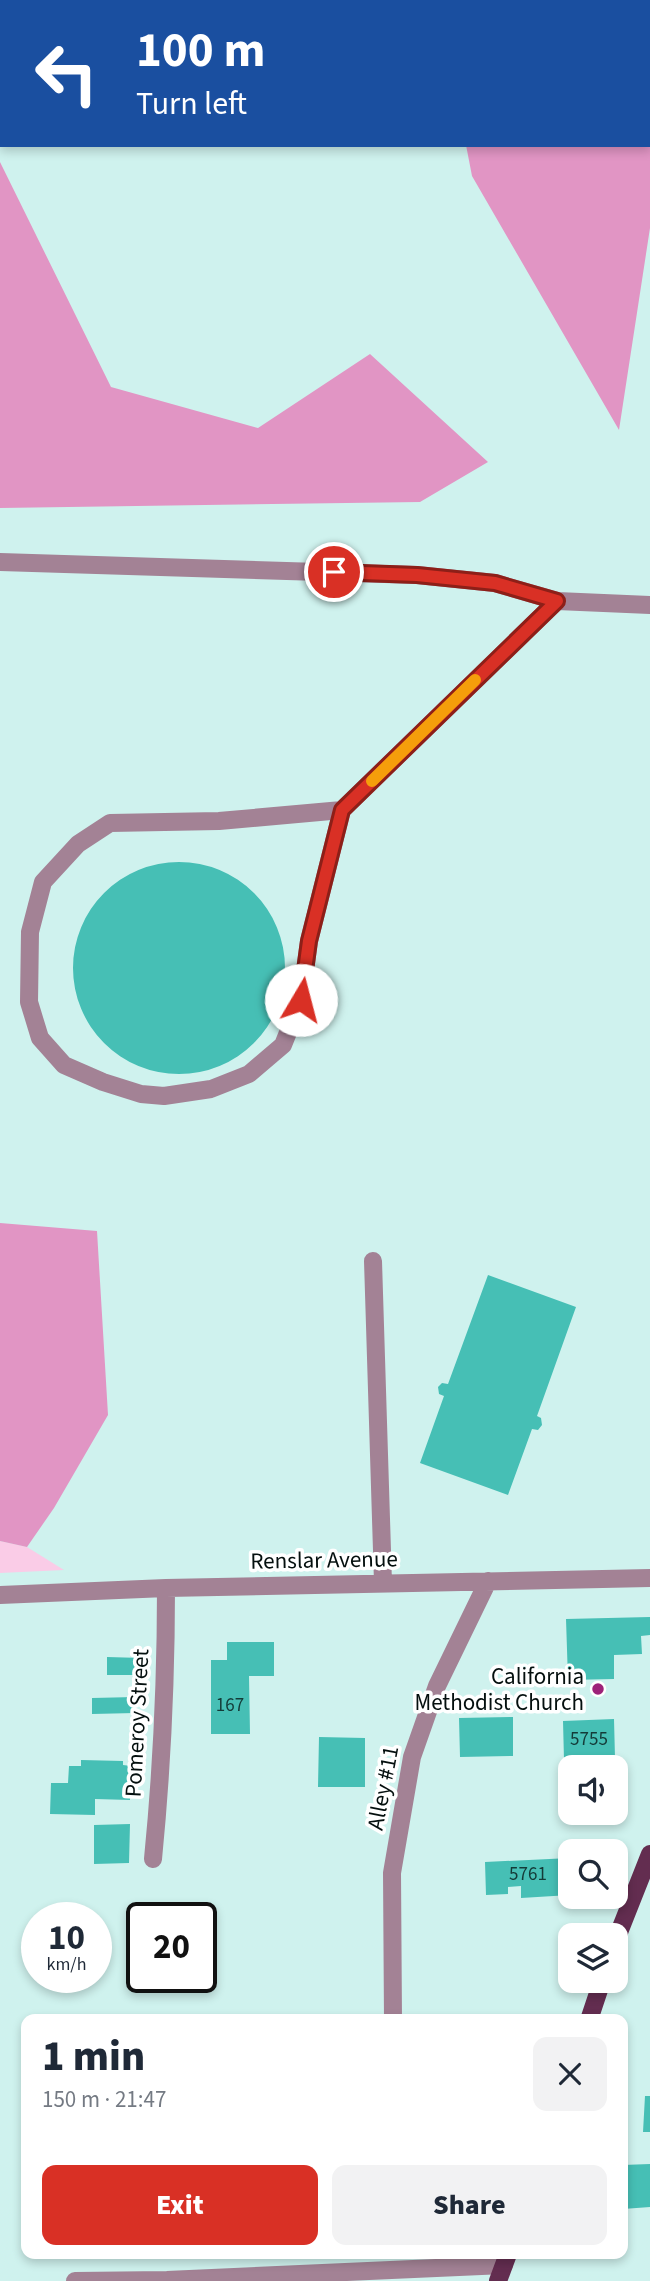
<!DOCTYPE html>
<meta charset="utf-8">
<style>
:root{--surface:#fff;--page:#f2f2f3;--text:#1f2937;--muted:#747a83;--accent:#d93025}
body{margin:0;font-family:"Source Sans 3",sans-serif;background:var(--page);color:var(--text);height:100vh;display:flex;flex-direction:column;font-size:26px;white-space:nowrap}
*{box-sizing:border-box;margin:0}
p{font-size:23px;color:var(--muted)}
.icon{flex:none;width:38px;height:38px;fill:none;stroke:currentColor;stroke-width:2;stroke-linecap:round;stroke-linejoin:round}
.map{position:relative;flex:1;overflow:hidden}
.panel{position:absolute;left:21px;top:2014px;width:607px;height:245px;display:flex;flex-direction:column;background:var(--surface);border-radius:14px;box-shadow:0 4px 10px #0003}
.panel>*{flex:none}
.top-card{position:absolute;left:0px;top:0px;width:651px;height:147px;box-shadow:0 4px 10px #0003;background:#1a4fa0;color:#fff;overflow:hidden}
.buttons{position:absolute;left:558px;top:1755px;display:grid;gap:14px}
.buttons a{display:grid;place-items:center;width:70px;height:70px;border-radius:14px;background:var(--surface);box-shadow:0 4px 10px #0003;font-size:35px}
.speed{position:absolute;left:21px;top:1902px;display:flex;gap:14px;font-size:35px;font-weight:700;text-align:center}
.speed>*{display:grid;place-content:center;width:91px;height:91px;border-radius:50%;background:var(--surface);box-shadow:0 4px 10px #0003;line-height:1}
.speed small{font-size:18px;font-weight:400}
.speed .limit{border:4px solid #111;border-radius:10px;background:#fff;color:#111}
.pin{position:absolute;display:grid;place-items:center;width:60px;height:60px;color:#fff;margin:-30px;border:4px solid #fff;border-radius:50%;box-shadow:0 2px 7px #0007}
.me{position:absolute;width:77px;margin:-38px;rotate:8deg;stroke-linejoin:round;filter:drop-shadow(0 0 5px #0008)}
.turn{display:flex;align-items:center;gap:24px;height:147px;padding:0 21px;font-size:32px}
.turn .icon{width:91px;height:91px;stroke-width:2.5}
.turn b{display:block;font-size:49px;line-height:60px}
.round{display:grid;place-items:center;flex:none;width:74px;height:74px;border-radius:14px;background:var(--page)}
.overview{display:flex;align-items:center;justify-content:space-between;height:119px;padding:0 21px}
h1{font-size:42px;font-weight:800;line-height:52px}
.action{display:flex;gap:14px;margin-top:auto;padding:14px 21px}
.action a{flex:1;height:80px;border-radius:14px;background:var(--accent);color:#fff;font-size:28px;font-weight:800;line-height:80px;text-align:center}
.action a+a{background:var(--page);color:var(--text)}
.map>svg:first-child{display:block}
</style>
<div class="map">
<svg width="650" height="2281" viewBox="0 0 650 2281">
<rect width="100%" height="100%" fill="#cff2ee"/>
<path fill="#facce7" d="M0 1541 27 1547 64 1570 0 1573Z"/>
<path fill="#e195c4" d="M436 0H650V228L619 430 472 176 466 145H649V2Z
M0 162 111 387 258 428 370 354 488 462 420 502 0 508Z
M0 1223 97 1231 108 1415 54 1508 27 1547 0 1541Z"/>
<path fill="#46bfb5" d="M73 968a106 106 0 1 1 212 0a106 106 0 1 1-212 0Z
M488 1275 576 1307 537 1416 541 1418 542 1425 538 1430 532 1429 508 1495 420 1463 444 1396 439 1394 438 1387 442 1383 448 1384Z
M650 1617V1635L641 1636 642 1654 614 1655V1679L568 1680 566 1619Z
M227 1642H274V1676H249L250 1734H211V1660H227Z
M107 1657 142 1658V1675H107Z
M135 1697V1713L92 1714V1698Z
M513 1717V1756L460 1757 459 1718Z
M614 1719 615 1758 564 1760 563 1721Z
M319 1737 365 1738V1787H318Z
M81 1760 123 1761V1765L131 1766 130 1800 95 1799V1815L50 1814 51 1783H68L69 1766H81Z
M130 1824 129 1863 94 1864V1825Z
M570 1858V1895L521 1898V1886L508 1887V1894L486 1895 485 1862Z
M645 2096H650V2132H643Z
M650 2164V2207L623 2209V2165Z"/>
<g fill="none" stroke-linecap="round" stroke-linejoin="round">
<path stroke="#8ca7a4" stroke-width="4.5" stroke-dasharray="3.5 5" stroke-linecap="butt" d="M133 2 134 0"/>
<path stroke="#a38295" stroke-width="18" d="M0 562 417 575 495 583 557 601 650 605
M342 810 309 941 301 1000 283 1045 249 1074 211 1089 164 1096 141 1094 103 1082 64 1065 40 1038 29 1002 30 932 43 882 78 844 110 823 219 821 342 810 557 601
M373 1261 383 1583
M0 1595 166 1588 650 1578
M153 1859C162 1768 166 1679 166 1588
M393 2020 392 1873 412 1757 437 1686 488 1581
M75 2281 167 2280 504 2265"/>
<path stroke="#632d50" stroke-width="18" d="M616 1940 650 1854
M589 2020 602 1981
M498 2281 508 2254"/>
</g>
<g fill="none" stroke-linecap="round" stroke-linejoin="round">
<defs>
<path id="route" d="M301 1000 309 941 342 810 557 601 495 583 417 575 334 572"/>
</defs>
<use href="#route" stroke="#8d1f18" stroke-width="18"/>
<use href="#route" stroke="#d93025" stroke-width="12"/>
<path stroke="#f59e0b" stroke-width="12" d="M372 781 475 680"/>
</g>
<circle fill="#9d2279" stroke="#fff" stroke-width="2.5" cx="598" cy="1689" r="7"/>
<g text-anchor="middle" dominant-baseline="central" stroke-width="7" stroke-linejoin="round" paint-order="stroke">
<g font-size="19" fill="#143b38">
<text x="230" y="1705">167</text>
<text x="589" y="1739">5755</text>
<text x="528" y="1874">5761</text>
</g>
<g font-size="23" fill="#040f0e" stroke="#fff">
<text transform="translate(324 1560) rotate(-1)">Renslar Avenue</text>
<text transform="translate(137 1723) rotate(-87)">Pomeroy Street</text>
<text transform="translate(383 1788) rotate(-79)">Alley #11</text>
</g>
<g font-size="23" fill="#040f0e" stroke="#fff" text-anchor="end">
<text x="584" y="1676">California<tspan x="584" dy="26">Methodist Church</tspan></text>
</g>
</g>
</svg>
<div class="buttons">
<a><svg class="icon" aria-label="sound" viewBox="0 0 24 24"><path d="M4 9h4l5-4v14l-5-4H4zM17 9q2 3 0 6"/></svg></a>
<a><svg class="icon" aria-label="search" viewBox="0 0 24 24"><circle cx="10" cy="10" r="6"/><path d="M15 15l6 6"/></svg></a>
<a><svg class="icon" aria-label="layers" viewBox="0 0 24 24"><path d="M12 4l9 5-9 5-9-5zM3 14l9 5 9-5"/></svg></a>
</div>
<div class="speed"><div>10<small>km/h</small></div><div class="limit">20</div></div>
<div class="pin" style="left:334px;top:572px;background:#d93025"><svg class="icon" aria-label="arrive" viewBox="0 0 24 24"><path d="M6 21V4h12l-3 4 3 4H6"/></svg></div>
<svg class="me" style="left:301px;top:1000px" viewBox="-20 -20 40 40"><circle r="19" fill="#fff"/><path d="M0-13L10 11 0 6-10 11z" fill="#d93025"/></svg>
<div class="top-card">
<div class="turn"><svg class="icon" aria-label="left" viewBox="0 0 24 24"><path d="M17 20v-9H6M10 6l-5 5 5 5"/></svg><div><b>100 m</b>Turn left</div></div>
</div>
<section class="panel">
<div class="overview"><div><h1>1 min</h1><p>150 m · 21:47</p></div><a class="round"><svg class="icon" aria-label="close" viewBox="0 0 24 24"><path d="M6 6l12 12M18 6L6 18"/></svg></a></div>
<div class="action"><a>Exit</a><a>Share</a></div>
</section>
</div>
